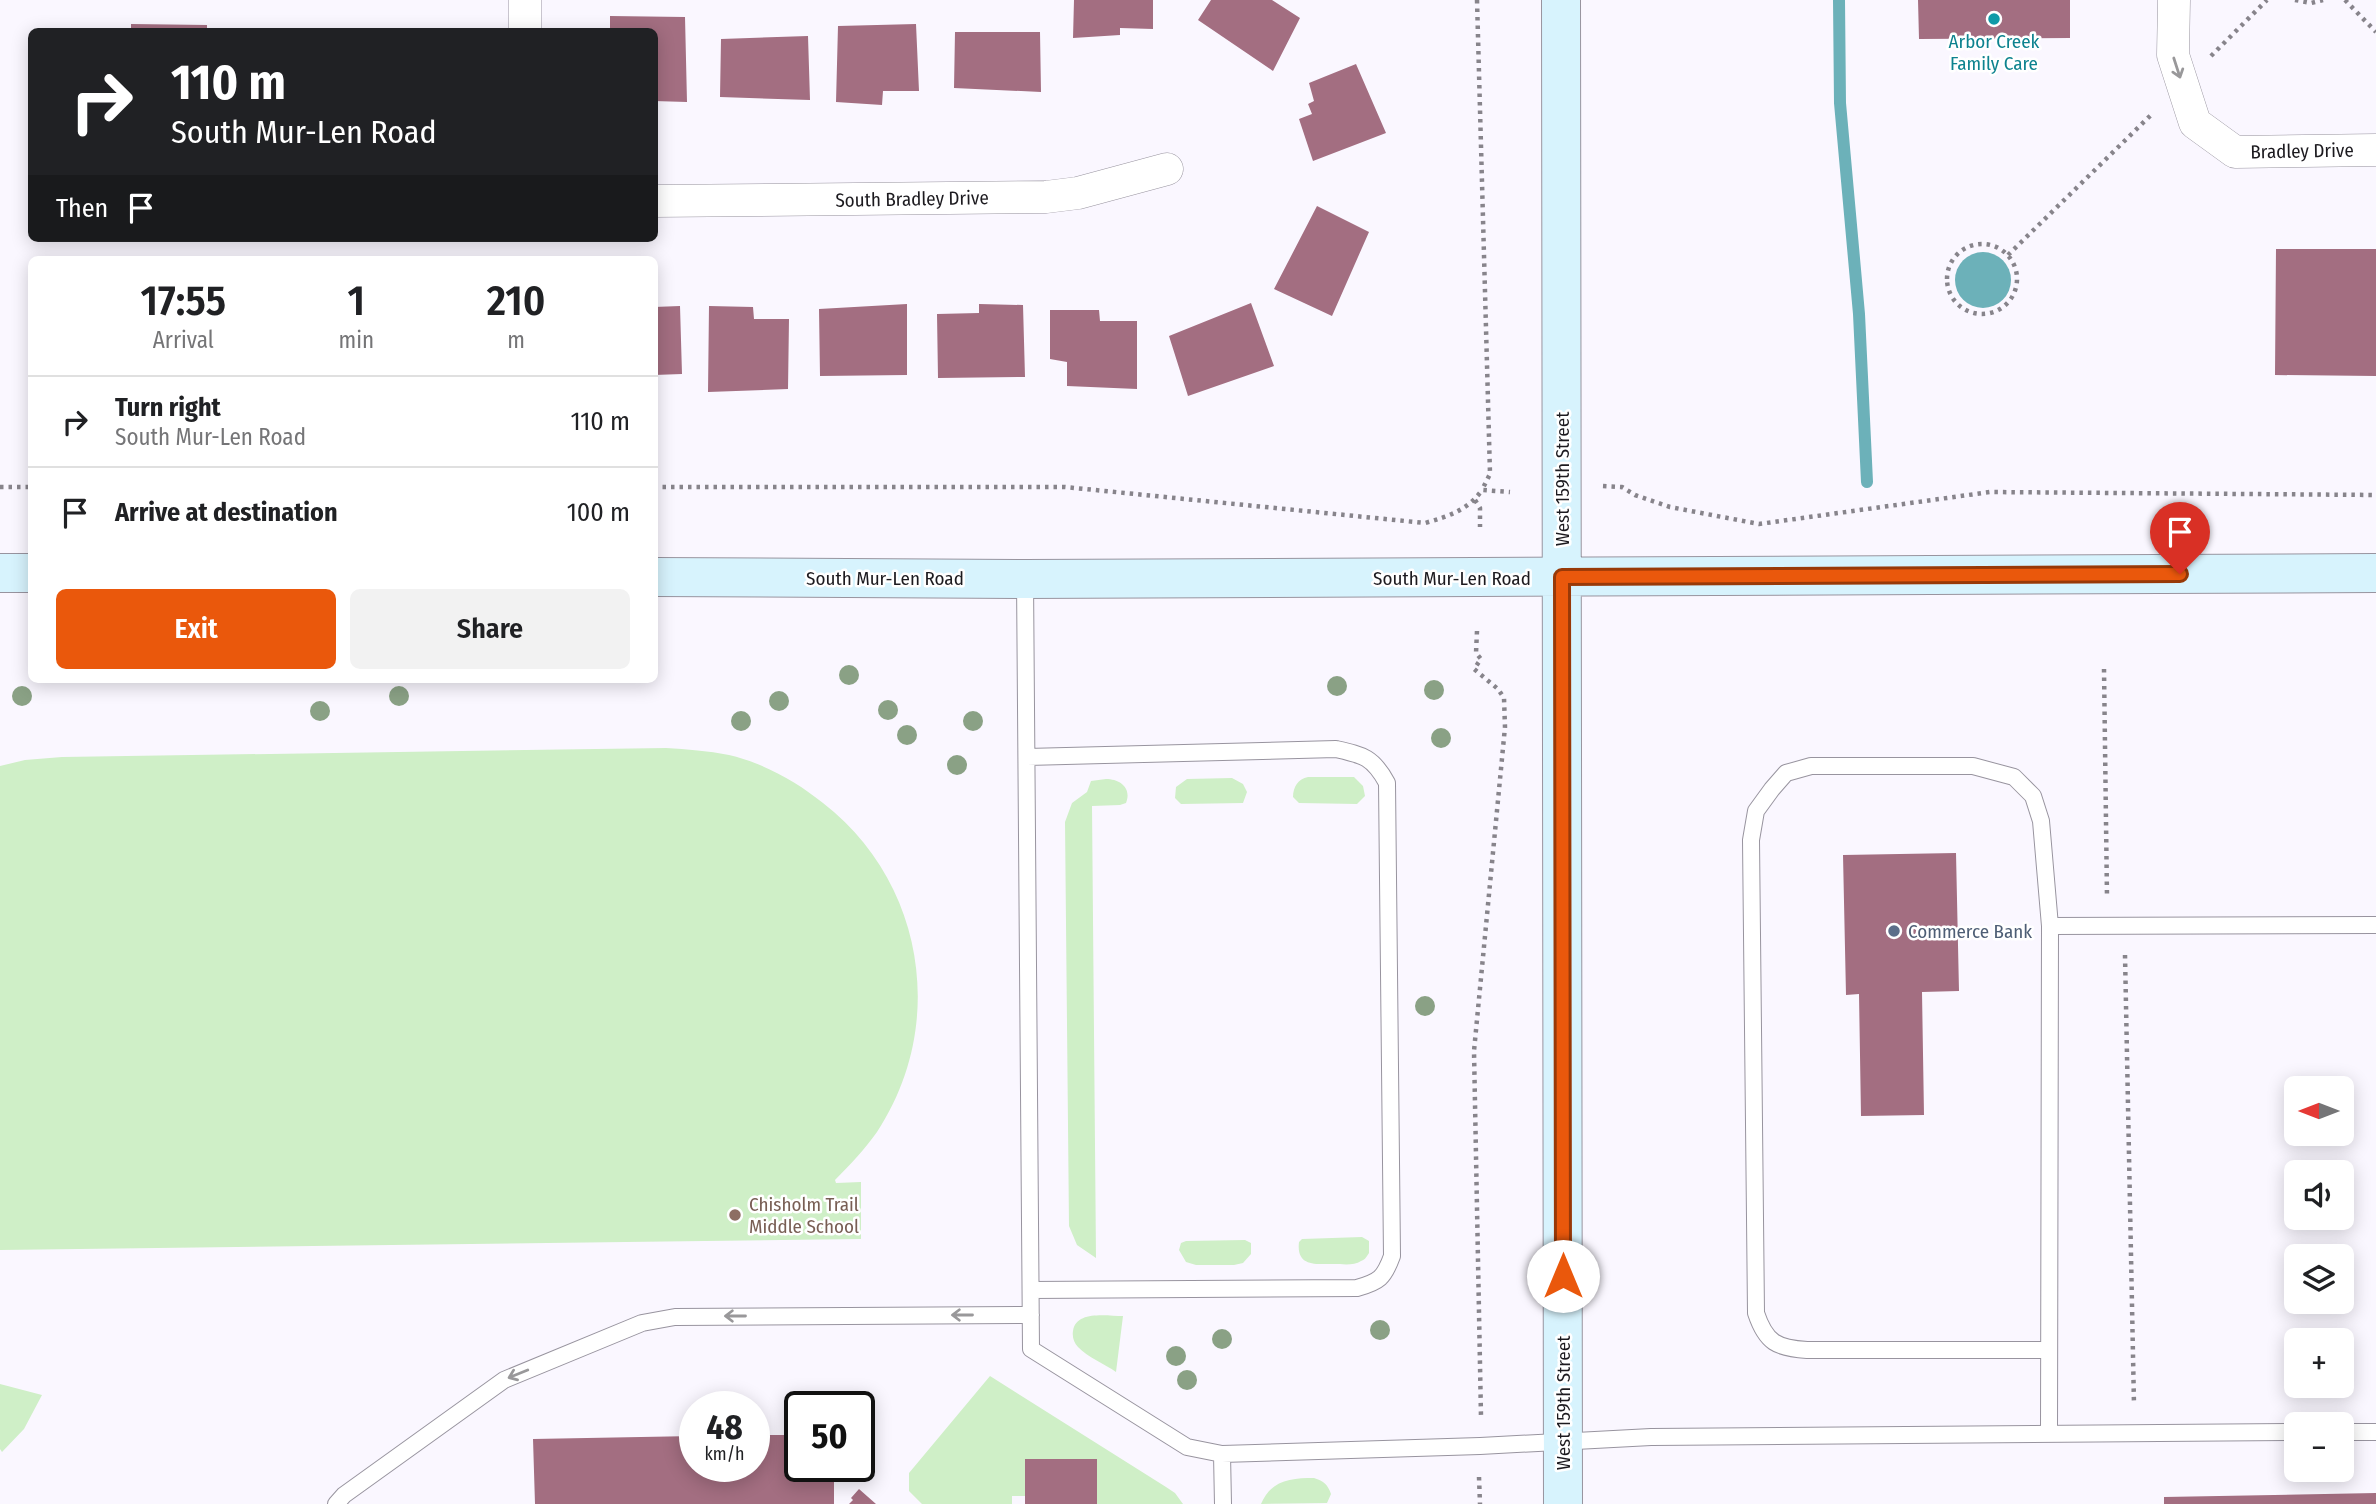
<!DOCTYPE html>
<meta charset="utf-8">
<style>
:root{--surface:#fff;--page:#f2f2f2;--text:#202124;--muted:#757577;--line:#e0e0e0;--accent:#ea580c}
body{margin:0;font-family:"Fira Sans Condensed",sans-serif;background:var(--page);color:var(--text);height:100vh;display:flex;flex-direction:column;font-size:26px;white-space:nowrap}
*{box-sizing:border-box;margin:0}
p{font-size:23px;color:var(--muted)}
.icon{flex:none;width:38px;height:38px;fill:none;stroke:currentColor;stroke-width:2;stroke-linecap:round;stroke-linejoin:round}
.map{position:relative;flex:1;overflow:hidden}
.side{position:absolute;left:28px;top:256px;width:630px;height:427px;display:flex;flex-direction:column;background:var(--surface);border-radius:10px;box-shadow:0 4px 18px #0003}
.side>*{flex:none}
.guide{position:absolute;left:28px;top:28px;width:630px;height:214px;border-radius:10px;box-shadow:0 4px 18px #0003;background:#202124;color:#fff;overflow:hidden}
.needle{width:46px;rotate:270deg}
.controls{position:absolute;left:2284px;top:1076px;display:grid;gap:14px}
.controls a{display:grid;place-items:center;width:70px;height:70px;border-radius:10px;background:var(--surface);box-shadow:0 4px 18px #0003;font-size:35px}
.speed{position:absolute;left:679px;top:1391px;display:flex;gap:14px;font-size:35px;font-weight:700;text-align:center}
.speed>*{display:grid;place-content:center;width:91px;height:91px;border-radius:50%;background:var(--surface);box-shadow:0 4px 18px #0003;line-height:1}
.speed small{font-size:18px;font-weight:400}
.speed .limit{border:4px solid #111;border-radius:10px;background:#fff;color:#111}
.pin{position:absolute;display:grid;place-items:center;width:60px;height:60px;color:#fff;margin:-72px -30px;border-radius:50% 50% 50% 0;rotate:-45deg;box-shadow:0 0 7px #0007}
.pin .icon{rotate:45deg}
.me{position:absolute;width:77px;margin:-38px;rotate:0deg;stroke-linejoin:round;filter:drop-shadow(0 0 5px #0008)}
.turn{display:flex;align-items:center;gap:24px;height:147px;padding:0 28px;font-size:32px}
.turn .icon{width:91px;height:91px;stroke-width:2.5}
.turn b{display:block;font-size:49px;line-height:60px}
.then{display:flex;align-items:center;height:66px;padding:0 28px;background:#0003;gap:14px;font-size:26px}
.eta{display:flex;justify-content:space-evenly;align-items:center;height:119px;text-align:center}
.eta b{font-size:42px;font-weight:600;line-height:49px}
.cta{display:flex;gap:14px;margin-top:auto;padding:14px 28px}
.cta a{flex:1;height:80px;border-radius:10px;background:var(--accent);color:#fff;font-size:28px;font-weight:600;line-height:80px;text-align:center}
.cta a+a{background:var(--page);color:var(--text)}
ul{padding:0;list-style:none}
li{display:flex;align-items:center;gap:21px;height:91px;padding:0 28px;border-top:2px solid var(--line)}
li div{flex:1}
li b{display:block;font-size:26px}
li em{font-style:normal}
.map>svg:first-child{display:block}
</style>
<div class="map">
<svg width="2376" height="1504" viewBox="0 0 2376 1504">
<rect width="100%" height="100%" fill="#faf7ff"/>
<path fill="#cfefc7" d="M666 748C687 749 708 751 729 755 763 763 796 781 823 803 924 881 948 1024 877 1132 865 1149 850 1165 835 1180L836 1183 861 1182V1239L0 1250V766L25 760 62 757Z
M1308 777H1354L1363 786 1365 796 1357 804 1299 803 1293 797C1293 787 1298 779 1308 777Z
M1232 778 1243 784 1247 792 1243 803 1181 804 1175 798 1176 787 1187 779Z
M1106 779C1120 779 1132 788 1126 803L1120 805 1092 806 1096 1258 1077 1245 1069 1226 1065 822 1072 803 1087 792 1091 781Z
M1362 1237 1369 1241V1253C1366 1257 1366 1259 1361 1261 1354 1266 1342 1264 1334 1264 1316 1264 1296 1267 1299 1242L1302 1239Z
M1245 1240 1251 1243V1254L1243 1263 1234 1265H1196L1186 1262 1179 1250 1181 1243 1186 1241Z
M1123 1316 1116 1372C1105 1364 1087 1357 1078 1347 1074 1343 1072 1337 1073 1331 1076 1310 1107 1316 1123 1316Z
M990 1376 1166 1487 1175 1493 1183 1504H1097L1096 1459H1025V1496H1012V1504H922L909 1491V1473Z
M0 1384 42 1395 24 1429 2 1452 0 1449Z
M1314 1478C1324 1481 1328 1485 1331 1494L1327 1503 1261 1504C1271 1480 1291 1478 1314 1478Z"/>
<path fill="#6cb1b9" d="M1955 280a28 28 0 1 1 56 0a28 28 0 1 1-56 0Z"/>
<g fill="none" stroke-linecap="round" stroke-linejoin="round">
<path stroke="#6cb1b9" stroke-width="12" d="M1839 0 1840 103 1859 314 1867 482"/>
</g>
<path fill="#a36e81" d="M1074 0H1153V29L1120 28V35L1073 38Z
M1211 0H1272L1300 18 1273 71 1198 20Z
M1918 0H2070V38L1919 39Z
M610 16 685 17 687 102 654 101V32H610Z
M131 24 207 25V32H131Z
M916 24 919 91H883L882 105 836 102 838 26Z
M955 32H1040L1041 92 954 88Z
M808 36 810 100 720 97 721 39Z
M1356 64 1386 133 1313 161 1299 119 1312 114 1308 104 1314 101 1309 83Z
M1317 206 1369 232 1332 316 1274 289Z
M2276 249H2376V376L2275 375Z
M1251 303 1274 366 1188 396 1169 336Z
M907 304V375L820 376 819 309Z
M979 304 1023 305 1025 377 938 378 937 314 979 313Z
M680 306 682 374 654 375V307Z
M709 306 753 307 754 319H789L788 389 708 392Z
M1050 310H1099L1100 321H1137V389L1067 386V362L1050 359Z
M1956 853 1959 991 1922 992 1924 1115 1861 1116 1859 994 1846 995 1843 855Z
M754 1435H800V1466H834V1504H535L533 1439 695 1436V1466H754Z
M1025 1459H1097V1504H1025Z
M859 1489 876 1504H849L853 1500 851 1498Z
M2376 1493V1504H2164V1497Z"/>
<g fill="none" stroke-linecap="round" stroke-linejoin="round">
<defs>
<path id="lane" d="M1025 579 1031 1349 1187 1447 1222 1454 1480 1446 1651 1437 2296 1432
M1027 757 1336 749C1363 755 1373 757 1387 783L1392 1256C1384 1278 1379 1282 1357 1288L1031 1290
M2050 926 2376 925
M2049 1350H1807C1777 1348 1766 1343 1756 1313L1751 840 1756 811 1772 789 1786 773 1811 766H1973L2014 777 2033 796 2041 821 2050 926 2049 1434
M2342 1432H2376
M1222 1454 1223 1504
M336 1504 344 1495 504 1380 642 1323 675 1317 1031 1315"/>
<path id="street" d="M525 0V32
M2174 0 2173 55 2195 123 2235 152 2376 150
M654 201 1046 197 1078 193 1167 169"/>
<path id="secondary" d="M1561 0 1563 1504
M0 573H32
M654 577 1025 579 2376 573"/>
</defs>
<use href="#lane" stroke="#98949f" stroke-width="18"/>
<use href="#street" stroke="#98949f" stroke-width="33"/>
<use href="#secondary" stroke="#98949f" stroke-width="40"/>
<path stroke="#87848b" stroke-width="4.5" stroke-dasharray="3.5 5" stroke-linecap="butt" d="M1477 0 1490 474 1482 490
M2295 0 2311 3 2323 0
M2345 0 2376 32
M2211 56 2267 0
M1947 279a35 35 0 1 1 70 0a35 35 0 1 1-70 0Z
M2008 255 2152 114
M1603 486 1622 487 1635 495 1670 507 1759 524 1990 492 2376 495
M0 487H32
M654 487H1065L1425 523C1449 516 1468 510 1482 490L1510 492
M1475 500 1480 508V527
M1477 631 1476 653 1481 659 1474 669 1498 689 1504 698 1505 727 1474 1051 1481 1417
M2104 669 2107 897
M2125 955 2134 1405
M1479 1477 1480 1504"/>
<use href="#lane" stroke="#fff" stroke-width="16"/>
<use href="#street" stroke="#fff" stroke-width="32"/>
<use href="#secondary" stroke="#d7f3fd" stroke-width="38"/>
</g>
<g fill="#8aa185">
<circle cx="849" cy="675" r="10"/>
<circle cx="1337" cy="686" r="10"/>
<circle cx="1434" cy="690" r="10"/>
<circle cx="22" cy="696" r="10"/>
<circle cx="399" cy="696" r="10"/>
<circle cx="779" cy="701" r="10"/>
<circle cx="888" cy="710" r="10"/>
<circle cx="320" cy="711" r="10"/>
<circle cx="741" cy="721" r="10"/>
<circle cx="973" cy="721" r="10"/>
<circle cx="907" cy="735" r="10"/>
<circle cx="1441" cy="738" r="10"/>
<circle cx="957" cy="765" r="10"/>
<circle cx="1425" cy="1006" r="10"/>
<circle cx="1380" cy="1330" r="10"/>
<circle cx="1222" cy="1339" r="10"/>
<circle cx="1176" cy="1356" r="10"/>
<circle cx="1187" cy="1380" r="10"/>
</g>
<defs><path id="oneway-shaft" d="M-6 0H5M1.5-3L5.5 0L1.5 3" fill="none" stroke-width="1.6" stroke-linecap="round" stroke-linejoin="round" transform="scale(1.75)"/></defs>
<g stroke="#99989a">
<use href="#oneway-shaft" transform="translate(2177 68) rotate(72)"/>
<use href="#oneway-shaft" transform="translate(962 1315) rotate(180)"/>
<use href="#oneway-shaft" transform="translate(735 1316) rotate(180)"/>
<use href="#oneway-shaft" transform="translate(518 1374) rotate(158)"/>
</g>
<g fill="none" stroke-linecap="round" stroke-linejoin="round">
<defs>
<path id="route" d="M1563 1276 1562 577 2180 574"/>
</defs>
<use href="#route" stroke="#983908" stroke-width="18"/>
<use href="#route" stroke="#ea580c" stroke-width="12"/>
</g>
<circle fill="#0f9aa8" stroke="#fff" stroke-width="2.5" cx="1994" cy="19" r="7"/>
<circle fill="#5c6f8a" stroke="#fff" stroke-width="2.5" cx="1894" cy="931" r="7"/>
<circle fill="#8d6e63" stroke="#fff" stroke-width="2.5" cx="735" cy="1215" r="7"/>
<g text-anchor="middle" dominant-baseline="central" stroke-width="5" stroke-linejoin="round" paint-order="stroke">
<g font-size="19" fill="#0d838f" stroke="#fff">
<text x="1994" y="41">Arbor Creek<tspan x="1994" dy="22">Family Care</tspan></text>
</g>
<g font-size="19" fill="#1c1a1f" stroke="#fff">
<text transform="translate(2302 151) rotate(-1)">Bradley Drive</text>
<text transform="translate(912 199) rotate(-1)">South Bradley Drive</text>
<text transform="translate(1562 479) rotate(-90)">West 159th Street</text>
<text x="885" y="578">South Mur-Len Road</text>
<text x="1452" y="578">South Mur-Len Road</text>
<text transform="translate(1563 1403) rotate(-90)">West 159th Street</text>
</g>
<g font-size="19" fill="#4e5e75" stroke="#fff" text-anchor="start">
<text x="1908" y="931">Commerce Bank</text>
</g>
<g font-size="19" fill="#785e54" stroke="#fff" text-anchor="start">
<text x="749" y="1204">Chisholm Trail<tspan x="749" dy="22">Middle School</tspan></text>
</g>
</g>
</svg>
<div class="controls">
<a><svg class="needle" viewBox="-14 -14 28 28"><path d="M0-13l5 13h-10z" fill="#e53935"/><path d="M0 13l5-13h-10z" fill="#757577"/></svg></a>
<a><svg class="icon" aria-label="sound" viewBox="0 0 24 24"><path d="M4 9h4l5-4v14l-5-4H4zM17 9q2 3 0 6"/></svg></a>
<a><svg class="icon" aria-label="layers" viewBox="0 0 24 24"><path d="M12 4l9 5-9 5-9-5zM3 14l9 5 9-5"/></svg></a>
<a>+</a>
<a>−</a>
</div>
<div class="speed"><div>48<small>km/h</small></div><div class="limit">50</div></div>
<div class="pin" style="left:2180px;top:574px;background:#d93025"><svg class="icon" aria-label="arrive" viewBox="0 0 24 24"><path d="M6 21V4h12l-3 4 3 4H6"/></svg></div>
<svg class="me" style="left:1563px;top:1276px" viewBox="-20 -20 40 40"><circle r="19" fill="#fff"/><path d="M0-13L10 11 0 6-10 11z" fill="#ea580c"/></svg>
<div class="guide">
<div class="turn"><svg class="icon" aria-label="right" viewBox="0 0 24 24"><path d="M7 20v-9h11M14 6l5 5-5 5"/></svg><div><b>110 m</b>South Mur-Len Road</div></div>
<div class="then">Then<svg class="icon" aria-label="arrive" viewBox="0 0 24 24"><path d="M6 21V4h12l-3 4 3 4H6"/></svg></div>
</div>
<section class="side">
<div class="eta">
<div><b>17:55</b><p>Arrival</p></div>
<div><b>1</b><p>min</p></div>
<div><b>210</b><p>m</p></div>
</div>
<ul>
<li><svg class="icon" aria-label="right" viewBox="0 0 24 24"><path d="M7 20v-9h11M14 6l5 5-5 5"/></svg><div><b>Turn right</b><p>South Mur-Len Road</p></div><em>110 m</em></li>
<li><svg class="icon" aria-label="arrive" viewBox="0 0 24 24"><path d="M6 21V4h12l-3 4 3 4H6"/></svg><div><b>Arrive at destination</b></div><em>100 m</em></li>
</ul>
<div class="cta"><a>Exit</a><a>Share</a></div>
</section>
</div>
